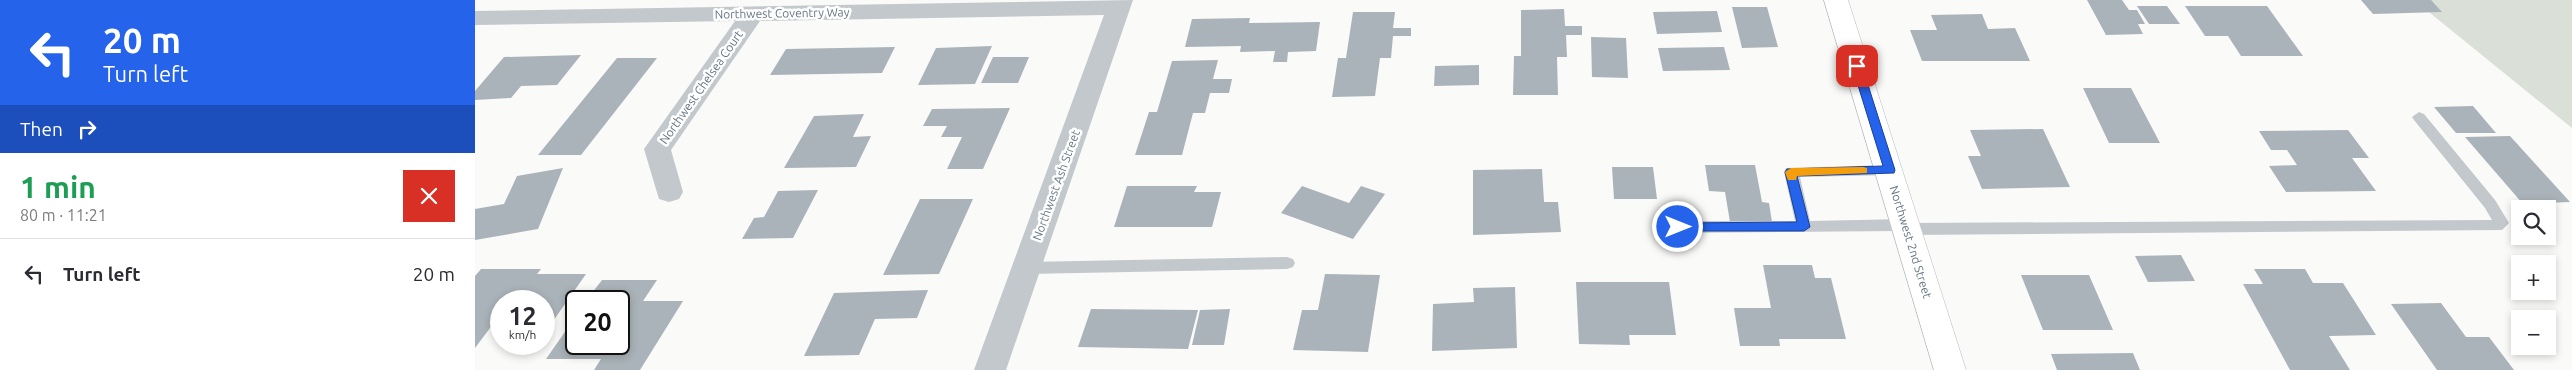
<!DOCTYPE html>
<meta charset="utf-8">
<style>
:root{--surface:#fff;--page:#f7f7f7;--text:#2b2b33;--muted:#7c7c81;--line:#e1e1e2}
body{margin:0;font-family:Ubuntu,sans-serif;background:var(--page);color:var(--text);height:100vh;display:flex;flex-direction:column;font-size:19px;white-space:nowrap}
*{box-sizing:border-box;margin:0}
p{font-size:16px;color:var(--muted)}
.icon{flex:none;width:28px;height:28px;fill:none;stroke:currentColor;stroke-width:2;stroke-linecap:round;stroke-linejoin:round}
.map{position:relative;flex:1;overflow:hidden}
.details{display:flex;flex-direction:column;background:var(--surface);width:475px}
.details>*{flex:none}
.guide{background:#2563eb;color:#fff;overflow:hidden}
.tools{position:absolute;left:2036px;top:200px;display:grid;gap:10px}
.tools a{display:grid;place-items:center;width:45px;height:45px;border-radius:0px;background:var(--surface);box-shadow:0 2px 8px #0003;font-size:25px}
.speed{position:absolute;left:15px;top:290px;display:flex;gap:10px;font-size:25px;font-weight:700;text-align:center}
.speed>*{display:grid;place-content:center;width:65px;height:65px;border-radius:50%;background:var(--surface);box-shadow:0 2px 8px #0003;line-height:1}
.speed small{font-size:12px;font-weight:400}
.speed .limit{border:2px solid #111;border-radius:8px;background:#fff;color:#111}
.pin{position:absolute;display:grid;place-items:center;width:42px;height:42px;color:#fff;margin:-21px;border-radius:10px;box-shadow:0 2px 8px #0006}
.me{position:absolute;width:55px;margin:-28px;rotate:90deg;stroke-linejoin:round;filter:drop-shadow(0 0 4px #0008)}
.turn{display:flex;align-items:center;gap:18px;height:105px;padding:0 20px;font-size:22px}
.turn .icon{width:65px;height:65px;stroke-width:2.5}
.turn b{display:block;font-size:35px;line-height:42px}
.then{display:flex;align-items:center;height:48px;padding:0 20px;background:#0003;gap:10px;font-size:19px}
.round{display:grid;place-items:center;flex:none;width:52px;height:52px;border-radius:0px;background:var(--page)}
.overview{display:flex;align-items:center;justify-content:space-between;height:85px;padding:0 20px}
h1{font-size:30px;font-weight:700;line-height:38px;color:#1e9e55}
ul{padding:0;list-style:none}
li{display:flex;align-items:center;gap:15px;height:70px;padding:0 20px;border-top:1px solid var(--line)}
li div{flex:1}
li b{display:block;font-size:19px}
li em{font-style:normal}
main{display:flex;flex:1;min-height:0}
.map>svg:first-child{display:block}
</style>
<main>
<section class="details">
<div class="guide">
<div class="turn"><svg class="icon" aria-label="left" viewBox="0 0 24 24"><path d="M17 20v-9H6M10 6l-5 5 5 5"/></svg><div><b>20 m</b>Turn left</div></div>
<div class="then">Then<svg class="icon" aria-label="right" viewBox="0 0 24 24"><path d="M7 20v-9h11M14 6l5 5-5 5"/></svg></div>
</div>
<div class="overview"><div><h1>1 min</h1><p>80 m · 11:21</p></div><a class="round" style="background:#d93025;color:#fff"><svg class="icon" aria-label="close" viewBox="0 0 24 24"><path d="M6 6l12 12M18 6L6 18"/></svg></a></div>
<ul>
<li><svg class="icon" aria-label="left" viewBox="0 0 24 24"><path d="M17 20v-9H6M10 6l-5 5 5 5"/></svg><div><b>Turn left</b></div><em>20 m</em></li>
</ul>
</section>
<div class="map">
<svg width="2097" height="370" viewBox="0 0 2097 370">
<rect width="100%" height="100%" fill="#fafaf8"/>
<path fill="#dadfd7" d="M1939 0H2097V128Z"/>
<path fill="#aab3b9" d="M1612 0H1647L1654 10H1662L1670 24H1663L1668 34 1631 35Z
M1886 0H1956L1967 12 1898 14Z
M1662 6H1692L1705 24H1674Z
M1710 6H1792L1828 56H1766L1753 36H1730Z
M1257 7H1292L1303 47 1267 48Z
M1089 9 1090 26H1107V35H1091L1092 57H1082L1083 95H1038L1039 56H1046V10Z
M1242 11 1247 32 1182 34 1178 12Z
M878 12H920L918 28H936V36H918L916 58H905L900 96 857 97 863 58H871Z
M1507 14 1513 29 1540 28 1555 61H1447L1435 30H1462L1456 15Z
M775 18 774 23 845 22 841 51 813 52 812 62H798L800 51 765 52 766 46 710 47 717 19Z
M1116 37 1151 38 1153 78 1117 77Z
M517 46 500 84 443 85 461 48Z
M420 47 407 73 295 75 311 49Z
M1249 47 1255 70 1188 71 1183 48Z
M106 55 82 85 46 86 36 98 0 100V91L29 57Z
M518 57H554L543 83H506Z
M142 58H182L106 155H63Z
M743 60 738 79H757L754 93H735L730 113H718L707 155H660L674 112H682L697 61Z
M1004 65V85L959 86 960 66Z
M1608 88H1656L1685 143H1634Z
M1998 106 2021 133H1981L1959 107Z
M535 108 508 169H472L487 137H466L472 126H448L457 109Z
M389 114 378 137 396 136 381 167 309 168 339 116Z
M1568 129 1595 187 1507 189 1493 156H1506L1495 130Z
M1873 130 1894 158H1877L1901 191 1811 192 1794 166 1822 165 1812 150H1796L1784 131Z
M2035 136 2095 202 2048 204 1990 137Z
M1230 165H1280L1287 202 1294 203 1297 222H1255L1250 192 1234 191Z
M1137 167H1178L1182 199H1139Z
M88 168 63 229 0 240V209L29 204 42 176Z
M1067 169 1069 202H1083L1086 232 998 235V170Z
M652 186H722L719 192H746L737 227H639Z
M827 186 874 203 886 186 910 194 878 239 806 213Z
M343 190 318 238 267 239 279 218 289 217 303 191Z
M445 199H498L464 274 408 275Z
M1706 255 1720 281 1673 282 1660 256Z
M1288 265H1337L1340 278H1356L1371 339H1304L1305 346H1265L1259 308H1296Z
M6 269H66L62 274H111L76 324H69V301H26V324H18L0 348V276Z
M1779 269H1830L1838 283H1868L1901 335 1854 336 1875 370H1815L1768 284H1788Z
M850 274 905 275 893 352 818 350 827 310H843Z
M1546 275H1614L1638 330H1568Z
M127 280H182L168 301H208L165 370H119L126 359H71L101 316V344H144V301H111Z
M1101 282H1194L1201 335H1154L1155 345 1104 344Z
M1040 287 1042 348 957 351 958 304 999 302 998 288Z
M453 290 442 318 400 319 384 355 329 356 359 293Z
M1966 303 1991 337H2014L2039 370H1962L1916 304Z
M616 309 723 310 713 349 603 347Z
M755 309 749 345H717L725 310Z
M1658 353 1665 370H1582L1576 354Z"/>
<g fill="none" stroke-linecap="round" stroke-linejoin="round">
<defs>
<path id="secondary" d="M1349 0H1373L1491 370H1459Z"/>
</defs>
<use href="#secondary" stroke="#b3babf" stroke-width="1"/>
<path fill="#c3c8cc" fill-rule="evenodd" d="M1944 112 1949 114 2020 200 2034 223 2027 230 1432 235 1425 231 1203 233 1198 231 1195 227 1198 223 1203 221H1320L1309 172 1311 168 1415 165 1422 170 1415 175 1325 177 1335 221 1431 219 1438 223 2017 220 2010 208 1939 120 1937 117Z
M812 257 818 259 820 263 818 267 812 269 551 274 545 272 543 268 545 264 551 262Z"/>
<path fill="#c3c8cc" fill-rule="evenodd" d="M658 0 531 370H499L629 15 285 21 196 150 208 192 204 199 194 202 184 199 169 149 260 21 0 25V11Z"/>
<use href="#secondary" fill="#fff" fill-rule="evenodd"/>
</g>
<path fill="#2563eb" stroke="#184099" d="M1382 63 1387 66 1420 170 1419 173 1322 176 1335 227 1329 231H1199V224L1203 223 1322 222 1310 172 1312 169 1408 166 1377 66Z"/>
<path fill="#f59e0b" d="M1388 167 1392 168V173L1322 176 1321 180H1313L1310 172 1316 168Z"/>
<g text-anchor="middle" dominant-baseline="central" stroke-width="5" stroke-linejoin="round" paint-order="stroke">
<g font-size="12" fill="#657683" stroke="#fff">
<text transform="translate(307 13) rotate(-1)">Northwest Coventry Way</text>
<text transform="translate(226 87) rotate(-55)">Northwest Chelsea Court</text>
<text transform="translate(581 185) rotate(-70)">Northwest Ash Street</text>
<text transform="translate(1436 242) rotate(73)">Northwest 2nd Street</text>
</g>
</g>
</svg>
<div class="tools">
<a><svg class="icon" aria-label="search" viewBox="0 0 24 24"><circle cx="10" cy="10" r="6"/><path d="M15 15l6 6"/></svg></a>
<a>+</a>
<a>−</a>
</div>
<div class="speed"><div>12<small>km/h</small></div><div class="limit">20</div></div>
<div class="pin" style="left:1382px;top:66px;background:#d93025"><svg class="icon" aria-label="arrive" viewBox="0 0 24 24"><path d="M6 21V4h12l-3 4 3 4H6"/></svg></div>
<svg class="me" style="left:1203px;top:227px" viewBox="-20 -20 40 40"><circle r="17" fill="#2563eb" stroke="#fff" stroke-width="3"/><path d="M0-11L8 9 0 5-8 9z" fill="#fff"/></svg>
</div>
</main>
